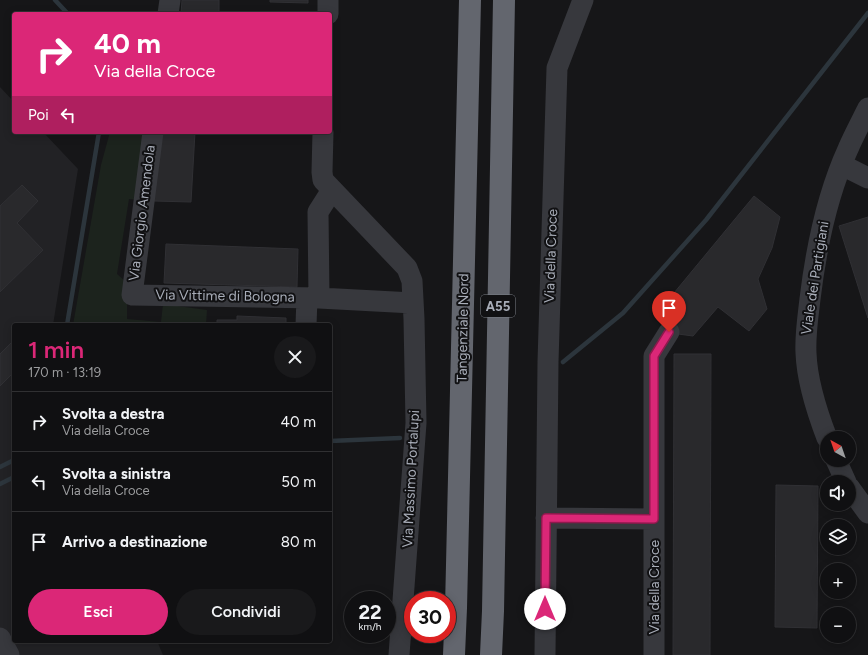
<!DOCTYPE html>
<html lang="it">
<meta charset="utf-8">
<style>
:root{--surface:#101012;--page:#19191b;--text:#f1f3f6;--muted:#9c9d9f;--line:#303032;--accent:#db2777}
body{margin:0;font-family:Figtree,sans-serif;background:var(--page);color:var(--text);height:100vh;display:flex;flex-direction:column;font-size:15px;white-space:nowrap}
*{box-sizing:border-box;margin:0}
p{font-size:13px;color:var(--muted)}
.icon{flex:none;width:22px;height:22px;fill:none;stroke:currentColor;stroke-width:2;stroke-linecap:round;stroke-linejoin:round}
.map{position:relative;flex:1;overflow:hidden}
.details{position:absolute;left:12px;top:323px;width:320px;height:320px;display:flex;flex-direction:column;background:var(--surface);border-radius:4px;box-shadow:0 2px 10px #0003,0 0 0 1px var(--line)}
.details>*{flex:none}
.hud{position:absolute;left:12px;top:12px;width:320px;height:122px;border-radius:4px;box-shadow:0 2px 10px #0003,0 0 0 1px var(--line);background:#db2777;color:#fff;overflow:hidden}
.needle{width:26px;rotate:320deg}
.fabs{position:absolute;left:820px;top:431px;display:grid;gap:8px}
.fabs a{display:grid;place-items:center;width:36px;height:36px;border-radius:50%;background:var(--surface);box-shadow:0 2px 10px #0003,0 0 0 1px var(--line);font-size:20px}
.speed{position:absolute;left:344px;top:591px;display:flex;gap:8px;font-size:20px;font-weight:700;text-align:center}
.speed>*{display:grid;place-content:center;width:52px;height:52px;border-radius:50%;background:var(--surface);box-shadow:0 2px 10px #0003,0 0 0 1px var(--line);line-height:1}
.speed small{font-size:10px;font-weight:400}
.speed .limit{border:6px solid #d22;background:#fff;color:#111}
.pin{position:absolute;display:grid;place-items:center;width:34px;height:34px;color:#fff;margin:-41px -17px;border-radius:50% 50% 50% 0;rotate:-45deg;box-shadow:0 0 4px #0007}
.pin .icon{rotate:45deg}
.me{position:absolute;width:44px;margin:-22px;rotate:0deg;stroke-linejoin:round;filter:drop-shadow(0 0 3px #0008)}
.turn{display:flex;align-items:center;gap:14px;height:84px;padding:0 16px;font-size:18px}
.turn .icon{width:52px;height:52px;stroke-width:2.5}
.turn b{display:block;font-size:28px;line-height:34px}
.then{display:flex;align-items:center;height:38px;padding:0 16px;background:#0003;gap:8px;font-size:15px}
.round{display:grid;place-items:center;flex:none;width:42px;height:42px;border-radius:21px;background:var(--page)}
.head{display:flex;align-items:center;justify-content:space-between;height:68px;padding:0 16px}
h1{font-size:24px;font-weight:600;line-height:30px;color:var(--accent)}
.action{display:flex;gap:8px;margin-top:auto;padding:8px 16px}
.action a{flex:1;height:46px;border-radius:24px;background:var(--accent);color:#fff;font-size:16px;font-weight:600;line-height:46px;text-align:center}
.action a+a{background:var(--page);color:var(--text)}
ul{padding:0;list-style:none}
li{display:flex;align-items:center;gap:12px;height:60px;padding:0 16px;border-top:1px solid var(--line)}
li div{flex:1}
li b{display:block;font-size:15px}
li em{font-style:normal}
.map>svg:first-child{display:block}
</style>
<div class="map">
<svg width="868" height="655" viewBox="0 0 868 655">
<rect width="100%" height="100%" fill="#161618"/>
<path fill="#222225" d="M0 87 14 102V132H43L78 169 53 325H14V641H157L163 655H0Z"/>
<path fill="#1c231d" d="M110 132H145L142 200 129 199 117 274 127 283V319L161 322 163 304 207 310 206 325H73L101 165Z"/>
<g fill="none" stroke-linecap="round" stroke-linejoin="round">
<path stroke="#2c353c" stroke-width="4.5" d="M55 0 68 14
M67 325 99 132
M563 362 623 313 706 220 868 13
M330 441 400 438
M0 467 14 460
M0 484 14 477"/>
</g>
<path fill="#29292c" stroke="#303034" d="M182 0H219V14H181Z
M270 0H308V3L270 2Z
M157 132H195L191 202 154 201Z
M22 185 38 201 17 223 43 250 0 292V206Z
M754 196 780 217 772 248 758 279 767 309 749 331 718 307 693 336 678 334 655 316Z
M868 217V318L839 226Z
M166 244 298 249 297 287 164 283Z
M237 316 286 318V325H217V320H237Z
M14 340V372L0 386V354Z
M674 354H711L710 655H673Z
M776 485 818 486 817 628 775 627Z"/>
<g fill="none" stroke-linecap="round" stroke-linejoin="round">
<path stroke="#37383d" stroke-width="21" d="M168 14 170 0
M328 14V0
M153 132 132 295 319 298
M323 132 322 172 323 180 407 268 412 281 414 319 416 423 399 655
M842 165 868 178
M332 190 318 212 319 298 413 303
M306 325 307 298
M827 438C817 412 807 381 806 353 805 335 808 317 810 299 816 249 827 195 848 149 854 135 861 122 868 108
M836 460 846 482
M849 487 868 513
M546 518 654 519
M0 638 9 655
M545 655 548 362 557 68 583 0
M654 655V356L669 332"/>
<path stroke="#63666e" stroke-width="22" d="M454 655 456 608 470 0
M491 655 493 611 504 0"/>
</g>
<g fill="none" stroke-linecap="round" stroke-linejoin="round">
<defs>
<path id="route" d="M545 609 546 518 654 519V356L669 332"/>
</defs>
<use href="#route" stroke="#8e194d" stroke-width="10"/>
<use href="#route" stroke="#db2777" stroke-width="7"/>
</g>
<g text-anchor="middle" dominant-baseline="central" stroke-width="4" stroke-linejoin="round" paint-order="stroke">
<rect fill="#111113" stroke="#7b7e86" stroke-width="1" x="481" y="295" width="34" height="22" rx="3"/>
<g font-size="13" font-weight="bold" fill="#a8adb8">
<text x="498" y="306">A55</text>
</g>
<g font-size="14" fill="#a8adb8" stroke="#111113">
<text transform="translate(142 213) rotate(-83)">Via Giorgio Amendola</text>
<text transform="translate(551 256) rotate(-88)">Via della Croce</text>
<text transform="translate(815 278) rotate(-81)">Viale dei Partigiani</text>
<text transform="translate(225 296) rotate(1)">Via Vittime di Bologna</text>
<text transform="translate(463 328) rotate(-89)">Tangenziale Nord</text>
<text transform="translate(411 479) rotate(-87)">Via Massimo Portalupi</text>
<text transform="translate(654 587) rotate(-90)">Via della Croce</text>
</g>
</g>
</svg>
<div class="fabs">
<a><svg class="needle" viewBox="-14 -14 28 28"><path d="M0-13l5 13h-10z" fill="#e53935"/><path d="M0 13l5-13h-10z" fill="#9c9d9f"/></svg></a>
<a><svg class="icon" aria-label="sound" viewBox="0 0 24 24"><path d="M4 9h4l5-4v14l-5-4H4zM17 9q2 3 0 6"/></svg></a>
<a><svg class="icon" aria-label="layers" viewBox="0 0 24 24"><path d="M12 4l9 5-9 5-9-5zM3 14l9 5 9-5"/></svg></a>
<a>+</a>
<a>−</a>
</div>
<div class="speed"><div>22<small>km/h</small></div><div class="limit">30</div></div>
<div class="pin" style="left:669px;top:332px;background:#d93025"><svg class="icon" aria-label="arrive" viewBox="0 0 24 24"><path d="M6 21V4h12l-3 4 3 4H6"/></svg></div>
<svg class="me" style="left:545px;top:609px" viewBox="-20 -20 40 40"><circle r="19" fill="#fff"/><path d="M0-13L10 11 0 6-10 11z" fill="#db2777"/></svg>
<div class="hud">
<div class="turn"><svg class="icon" aria-label="right" viewBox="0 0 24 24"><path d="M7 20v-9h11M14 6l5 5-5 5"/></svg><div><b>40 m</b>Via della Croce</div></div>
<div class="then">Poi<svg class="icon" aria-label="left" viewBox="0 0 24 24"><path d="M17 20v-9H6M10 6l-5 5 5 5"/></svg></div>
</div>
<section class="details">
<div class="head"><div><h1>1 min</h1><p>170 m · 13:19</p></div><a class="round"><svg class="icon" aria-label="close" viewBox="0 0 24 24"><path d="M6 6l12 12M18 6L6 18"/></svg></a></div>
<ul>
<li><svg class="icon" aria-label="right" viewBox="0 0 24 24"><path d="M7 20v-9h11M14 6l5 5-5 5"/></svg><div><b>Svolta a destra</b><p>Via della Croce</p></div><em>40 m</em></li>
<li><svg class="icon" aria-label="left" viewBox="0 0 24 24"><path d="M17 20v-9H6M10 6l-5 5 5 5"/></svg><div><b>Svolta a sinistra</b><p>Via della Croce</p></div><em>50 m</em></li>
<li><svg class="icon" aria-label="arrive" viewBox="0 0 24 24"><path d="M6 21V4h12l-3 4 3 4H6"/></svg><div><b>Arrivo a destinazione</b></div><em>80 m</em></li>
</ul>
<div class="action"><a>Esci</a><a>Condividi</a></div>
</section>
</div>
